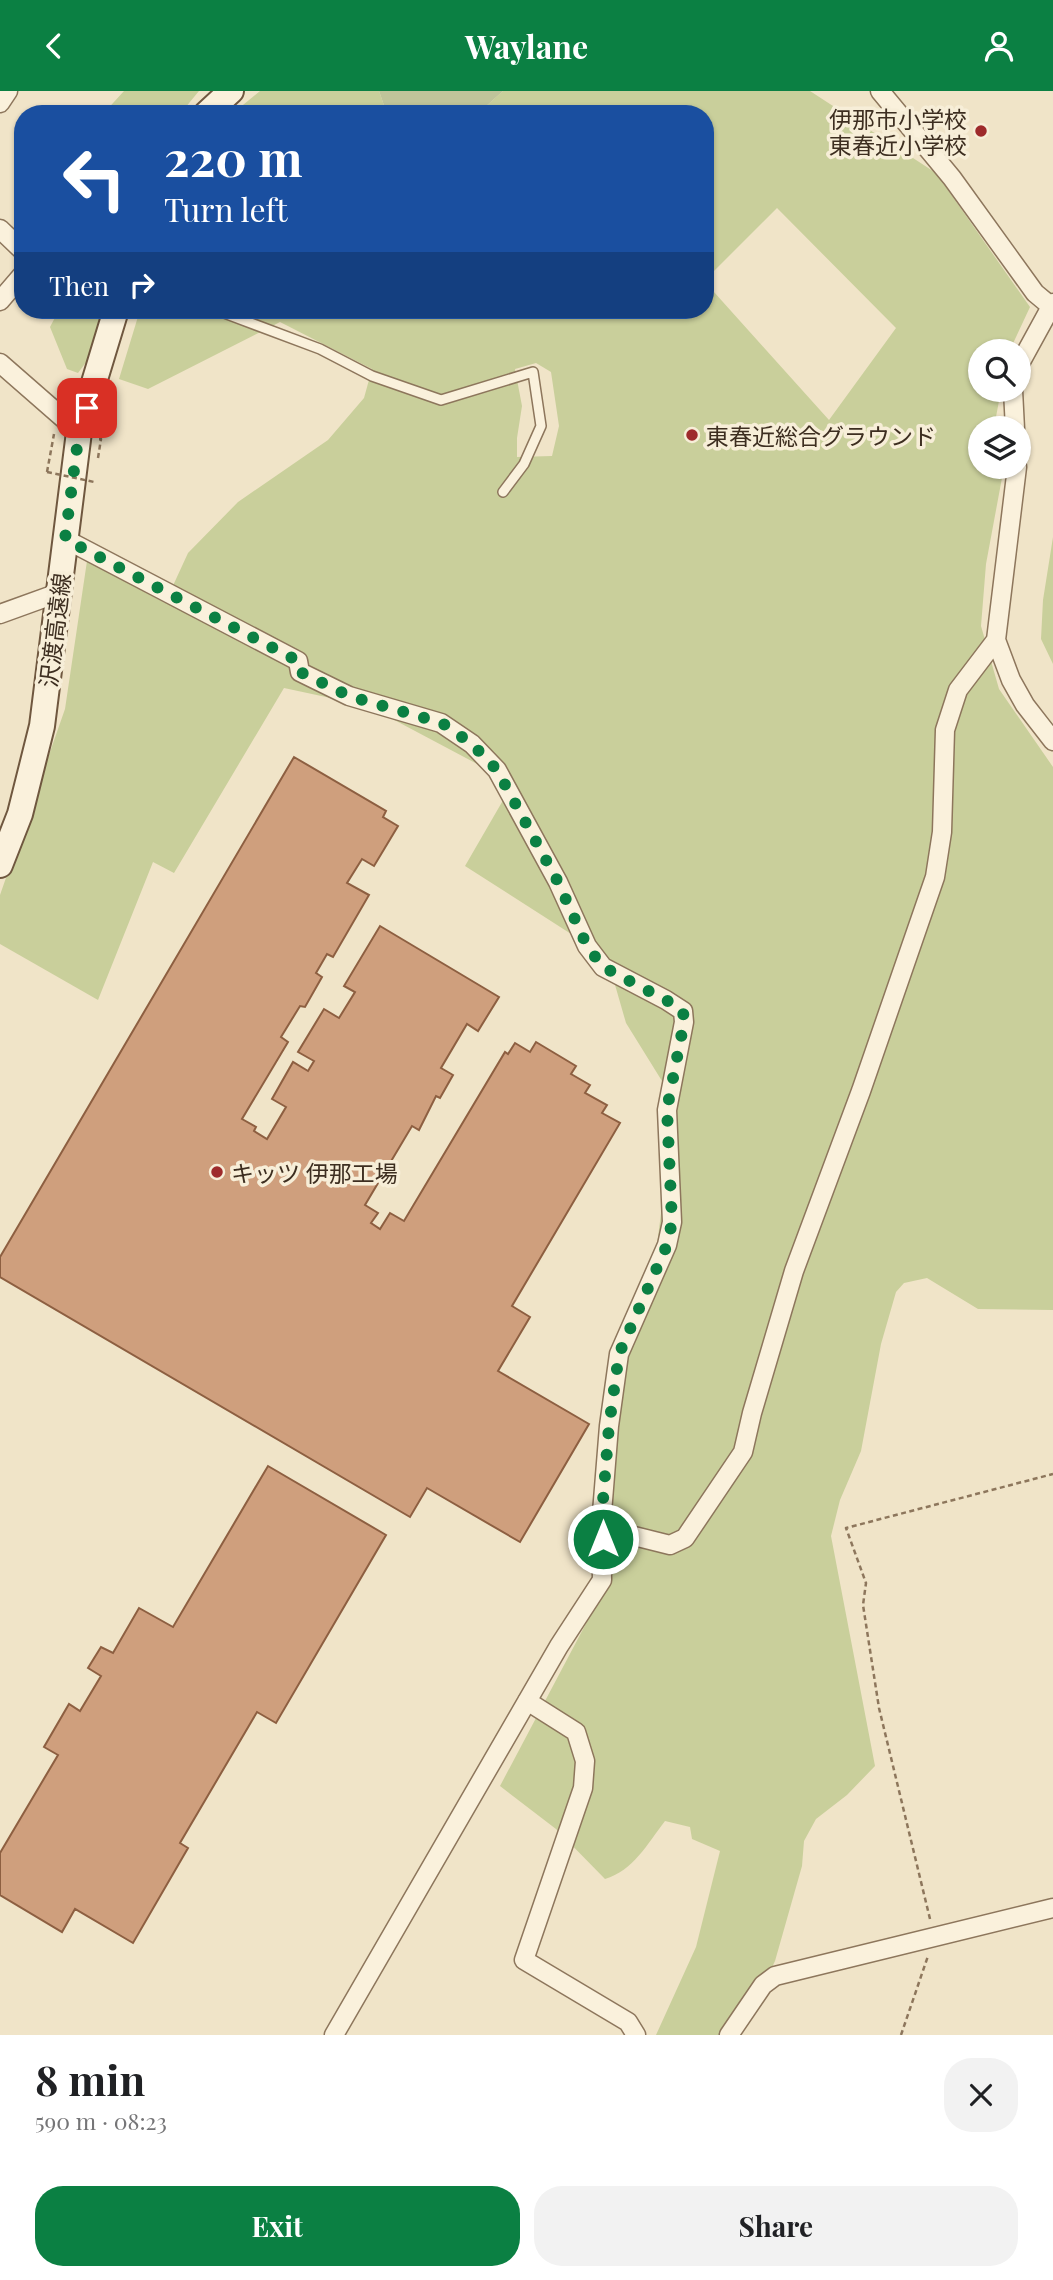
<!DOCTYPE html>
<meta charset="utf-8">
<style>
:root{--surface:#fff;--page:#f2f2f2;--text:#202124;--muted:#757577;--accent:#0b8043}
body{margin:0;font-family:"Playfair Display","Noto Sans JP",serif;background:var(--page);color:var(--text);height:100vh;display:flex;flex-direction:column;font-size:26px;white-space:nowrap}
*{box-sizing:border-box;margin:0}
p{font-size:23px;color:var(--muted)}
.icon{flex:none;width:38px;height:38px;fill:none;stroke:currentColor;stroke-width:2;stroke-linecap:round;stroke-linejoin:round}
.map{position:relative;height:1944px;overflow:hidden}
.side{display:flex;flex-direction:column;background:var(--surface);flex:1}
.side>*{flex:none}
.top-card{position:absolute;left:14px;top:14px;width:700px;height:214px;border-radius:28px;box-shadow:0 2px 5px #0004;background:#1a4fa0;color:#fff;overflow:hidden}
.buttons{position:absolute;left:968px;top:248px;display:grid;gap:14px}
.buttons a{display:grid;place-items:center;width:63px;height:63px;border-radius:50%;background:var(--surface);box-shadow:0 2px 5px #0004;font-size:35px}
.pin{position:absolute;display:grid;place-items:center;width:60px;height:60px;color:#fff;margin:-30px;border-radius:14px;box-shadow:0 4px 10px #0006}
.me{position:absolute;width:77px;margin:-38px;rotate:0deg;stroke-linejoin:round;filter:drop-shadow(0 0 5px #0008)}
.turn{display:flex;align-items:center;gap:24px;height:147px;padding:0 35px;font-size:32px}
.turn .icon{width:91px;height:91px;stroke-width:2.5}
.turn b{display:block;font-size:49px;line-height:60px}
.then{display:flex;align-items:center;height:66px;padding:0 35px;background:#0003;gap:14px;font-size:26px}
.round{display:grid;place-items:center;flex:none;width:74px;height:74px;border-radius:28px;background:var(--page)}
.overview{display:flex;align-items:center;justify-content:space-between;height:119px;padding:0 35px}
h1{font-size:42px;font-weight:700;line-height:52px}
.action{display:flex;gap:14px;margin-top:auto;padding:14px 35px}
.action a{flex:1;height:80px;border-radius:28px;background:var(--accent);color:#fff;font-size:28px;font-weight:700;line-height:80px;text-align:center}
.action a+a{background:var(--page);color:var(--text)}
header{display:flex;justify-content:space-between;align-items:center;height:91px;padding:0 35px;background:var(--accent);color:#fff;font-size:32px;font-weight:700}
.map>svg:first-child{display:block}
</style>
<header><svg class="icon" aria-label="back" viewBox="0 0 24 24"><path d="M15 5l-7 7 7 7"/></svg>Waylane<svg class="icon" aria-label="person" viewBox="0 0 24 24"><circle cx="12" cy="8" r="4"/><path d="M4 21q1-7 8-7t8 7"/></svg></header>
<div class="map">
<svg width="1053" height="1944" viewBox="0 0 1053 1944">
<rect width="100%" height="100%" fill="#f0e4c8"/>
<path fill="#c9cf9b" fill-rule="evenodd" d="M124 0H199L180 23H103Z
M260 0H379L387 23H232Z
M503 0H810L936 82 1030 216 1009 261H980V299H1001L996 326 1002 338H980V376H1004L986 473 981 535 999 598 1053 676V1219L978 1218 927 1187 904 1192 896 1201 881 1253 861 1360 840 1409 831 1445 875 1675 847 1704 816 1728 804 1750 802 1775 775 1870 740 1944H656L696 1856 720 1760 692 1748 690 1736 665 1730C648 1752 633 1780 605 1788L556 1738 500 1695 609 1489 614 1343 624 1271 651 1202 675 1011 626 932 607 866 465 775 513 692 368 615 284 597 174 782 153 771 98 909 0 853V804L65 618 87 470 165 512 188 462 238 411 328 349 364 307 372 278 280 231 148 298 119 288 140 219H705V191L829 329 896 237 777 117 705 189V23H481L484 17ZM536 272 551 281 559 335 552 365 517 366V347L522 315 515 278Z
M59 219H104L90 266 78 282 67 278 50 236Z
M1053 446V573L1041 548 1043 509Z"/>
<path fill="#bfc49a" d="M379 0H503L484 17 481 23H387Z"/>
<path fill="#cf9f7d" stroke="#8d5f41" stroke-width="2" d="M294 666 386 720 383 726 398 735 374 775 362 768 347 792 369 804 333 866 327 863 316 882 322 886 305 916 300 915 281 946 288 951 242 1028 256 1036 254 1040 267 1048 286 1016 272 1008 293 971 308 980 314 970 298 961 324 918 339 927 355 901 344 895 380 835 499 906 478 940 467 933 441 977 453 984 440 1007 436 1005 419 1039 412 1035 365 1114 378 1122 371 1132 380 1138 390 1122 404 1130 505 961 508 963 515 952 530 961 536 951 576 975 571 983 590 994 585 1002 607 1014 602 1022 620 1032 512 1215 530 1226 498 1280 589 1333 520 1451 427 1397 410 1426 0 1186V1166Z
M268 1375 386 1444 276 1632 257 1621 180 1752 188 1757 133 1852 75 1818 62 1841 0 1804V1762L58 1664 44 1656 69 1613 80 1620 101 1585 88 1577 101 1556 113 1562 139 1517 173 1536Z"/>
<g fill="none" stroke-linecap="round" stroke-linejoin="round">
<defs>
<path id="service" d="M216 219 320 258 372 285 441 309 533 281 541 335 524 373 503 401"/>
<path id="minor" d="M880 0 952 87 1035 202 1053 217
M0 12 8 0
M0 138 23 160
M0 210 23 183
M0 272 79 341
M1018 276 1053 212
M1013 299 1015 338
M1017 376 996 549 1011 589 1025 614 1053 650
M65 448 298 570 300 581 349 605 441 632 472 653 497 679 558 791 587 855 603 876 666 909 683 920 684 931 667 1019 672 1131 667 1154 619 1263 609 1335 601 1434 602 1489 559 1555 334 1944
M0 523 58 502
M601 1434 614 1440 670 1454 685 1447 743 1361 752 1322 794 1180 861 1000 935 786 942 741 945 639 958 599 996 549
M527 1610 576 1641 585 1670 583 1697 524 1869 628 1931 636 1944
M729 1944 763 1894 775 1885 1053 1817"/>
<path id="secondary" d="M206 23 231 0
M0 774 20 723 42 635 79 341 116 219"/>
</defs>
<use href="#service" stroke="#8d765c" stroke-width="12"/>
<use href="#minor" stroke="#8d765c" stroke-width="21"/>
<use href="#secondary" stroke="#6f573f" stroke-width="28"/>
<path stroke="#8d765c" stroke-width="2.5" stroke-dasharray="5 3.5" stroke-linecap="butt" d="M98 367 101 348H99
M47 381 54 343
M930 1828 879 1617 863 1514 866 1492 846 1437 1053 1383
M901 1944 928 1865"/>
<use href="#service" stroke="#faf1dc" stroke-width="9"/>
<use href="#minor" stroke="#faf1dc" stroke-width="18"/>
<use href="#secondary" stroke="#faf1dc" stroke-width="24"/>
<path stroke="#8d765c" stroke-width="2.5" stroke-dasharray="5 3.5" stroke-linecap="butt" d="M47 381 94 391"/>
</g>
<g fill="none" stroke-linecap="round" stroke-linejoin="round">
<path stroke="#0b8043" stroke-width="12" stroke-dasharray="0 21.6" d="M87 317 79 341 65 448 298 570 300 581 349 605 442 632 472 653 497 679 558 791 587 855 603 876 666 909 683 920 684 931 667 1018 672 1131 667 1154 619 1263 609 1335 601 1434 603 1448"/>
</g>
<g fill="#9e2a2b" stroke="#f7eed8" stroke-width="2.5">
<circle cx="981" cy="40" r="7"/>
<circle cx="692" cy="344" r="7"/>
<circle cx="217" cy="1081" r="7"/>
</g>
<g text-anchor="middle" dominant-baseline="central" stroke-width="7" stroke-linejoin="round" paint-order="stroke">
<g font-size="23" fill="#3d2e20" stroke="#f7eed8" text-anchor="start">
<text x="967" y="27" text-anchor="end">伊那市小学校<tspan x="967" dy="26">東春近小学校</tspan></text>
<text x="706" y="344">東春近総合グラウンド</text>
<text x="231" y="1081">キッツ 伊那工場</text>
</g>
<g font-size="23" fill="#3d2e20" stroke="#f7eed8">
<text transform="translate(54 539) rotate(-83)">沢渡高遠線</text>
</g>
</g>
</svg>
<div class="buttons">
<a><svg class="icon" aria-label="search" viewBox="0 0 24 24"><circle cx="10" cy="10" r="6"/><path d="M15 15l6 6"/></svg></a>
<a><svg class="icon" aria-label="layers" viewBox="0 0 24 24"><path d="M12 4l9 5-9 5-9-5zM3 14l9 5 9-5"/></svg></a>
</div>
<div class="pin" style="left:87px;top:317px;background:#d93025"><svg class="icon" aria-label="arrive" viewBox="0 0 24 24"><path d="M6 21V4h12l-3 4 3 4H6"/></svg></div>
<svg class="me" style="left:603px;top:1448px" viewBox="-20 -20 40 40"><circle r="17" fill="#0b8043" stroke="#fff" stroke-width="3"/><path d="M0-11L8 9 0 5-8 9z" fill="#fff"/></svg>
<div class="top-card">
<div class="turn"><svg class="icon" aria-label="left" viewBox="0 0 24 24"><path d="M17 20v-9H6M10 6l-5 5 5 5"/></svg><div><b>220 m</b>Turn left</div></div>
<div class="then">Then<svg class="icon" aria-label="right" viewBox="0 0 24 24"><path d="M7 20v-9h11M14 6l5 5-5 5"/></svg></div>
</div>
</div>
<section class="side">
<div class="overview"><div><h1>8 min</h1><p>590 m · 08:23</p></div><a class="round"><svg class="icon" aria-label="close" viewBox="0 0 24 24"><path d="M6 6l12 12M18 6L6 18"/></svg></a></div>
<div class="action"><a>Exit</a><a>Share</a></div>
</section>
